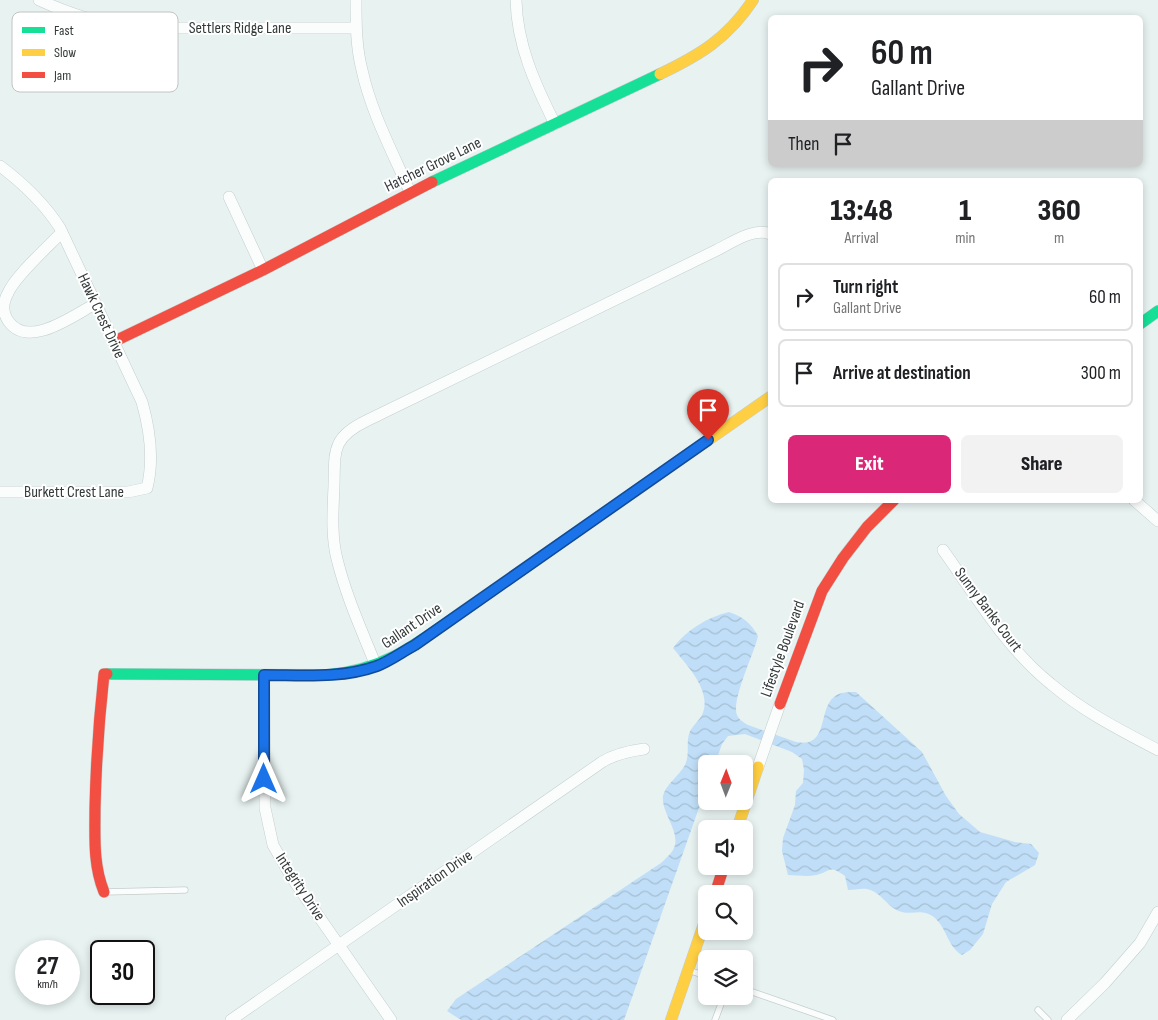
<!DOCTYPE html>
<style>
:root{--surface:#fff;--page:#f2f2f2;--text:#202124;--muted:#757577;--line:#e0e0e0;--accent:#db2777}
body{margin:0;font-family:"Sofia Sans Condensed",sans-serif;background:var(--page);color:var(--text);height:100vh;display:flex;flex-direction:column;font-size:19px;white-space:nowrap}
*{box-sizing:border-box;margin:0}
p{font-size:16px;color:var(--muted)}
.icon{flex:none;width:28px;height:28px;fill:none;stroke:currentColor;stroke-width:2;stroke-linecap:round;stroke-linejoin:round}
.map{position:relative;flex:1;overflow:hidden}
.side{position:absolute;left:768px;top:178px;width:375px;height:325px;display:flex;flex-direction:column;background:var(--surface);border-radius:8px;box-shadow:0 2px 8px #0003}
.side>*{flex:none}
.hud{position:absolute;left:768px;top:15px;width:375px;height:152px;border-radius:8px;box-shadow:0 2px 8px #0003;background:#fff;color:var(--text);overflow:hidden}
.needle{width:32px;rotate:1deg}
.fabs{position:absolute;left:698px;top:755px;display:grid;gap:10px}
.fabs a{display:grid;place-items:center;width:55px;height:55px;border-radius:8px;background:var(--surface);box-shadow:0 2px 8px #0003;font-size:25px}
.speed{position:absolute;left:15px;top:940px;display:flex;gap:10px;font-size:25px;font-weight:700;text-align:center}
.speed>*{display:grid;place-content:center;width:65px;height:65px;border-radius:50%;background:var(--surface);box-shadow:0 2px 8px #0003;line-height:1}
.speed small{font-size:12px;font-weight:400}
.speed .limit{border:2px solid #111;border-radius:8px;background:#fff;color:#111}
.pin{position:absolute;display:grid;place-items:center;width:42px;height:42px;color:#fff;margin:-51px -21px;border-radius:50% 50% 50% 0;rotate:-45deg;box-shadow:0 0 5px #0007}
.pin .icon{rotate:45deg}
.me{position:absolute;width:55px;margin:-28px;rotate:0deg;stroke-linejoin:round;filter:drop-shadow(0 0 4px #0008)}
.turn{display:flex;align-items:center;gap:18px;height:105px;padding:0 20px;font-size:22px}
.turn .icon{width:65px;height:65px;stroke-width:2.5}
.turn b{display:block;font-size:35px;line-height:42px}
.then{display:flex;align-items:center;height:48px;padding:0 20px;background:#0003;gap:10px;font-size:19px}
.eta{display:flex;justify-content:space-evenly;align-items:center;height:85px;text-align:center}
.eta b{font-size:30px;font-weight:800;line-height:35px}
.action{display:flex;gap:10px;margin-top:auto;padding:10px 20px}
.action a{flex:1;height:58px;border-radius:8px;background:var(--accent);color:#fff;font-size:20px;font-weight:800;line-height:58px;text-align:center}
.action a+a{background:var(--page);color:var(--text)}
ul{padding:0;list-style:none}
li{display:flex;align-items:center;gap:15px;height:68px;margin:0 10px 8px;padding:0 10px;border:2px solid var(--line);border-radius:8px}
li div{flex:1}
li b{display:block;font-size:19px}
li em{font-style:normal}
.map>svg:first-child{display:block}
</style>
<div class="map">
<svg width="1158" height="1020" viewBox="0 0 1158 1020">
<defs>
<pattern id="water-waves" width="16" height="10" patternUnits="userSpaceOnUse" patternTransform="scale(1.25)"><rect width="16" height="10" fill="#c0def7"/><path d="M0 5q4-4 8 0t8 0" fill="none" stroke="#a5bfd4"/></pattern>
</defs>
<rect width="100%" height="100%" fill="#e7f2f1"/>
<path fill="url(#water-waves)" d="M729 612C743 617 751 623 758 636 754 654 731 700 737 715 739 720 743 722 748 725L796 742C829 749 818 709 834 697 840 692 848 692 856 692L922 752 946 796 959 814 980 832 1015 842 1031 844 1039 853 1035 865 1006 882 992 904 983 934 970 950 962 955C948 947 947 929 935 918 922 908 915 915 902 912 888 909 882 892 867 889 861 888 854 890 848 890L845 876C828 864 831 872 816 875 807 877 796 875 788 875L782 851 783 838 795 805 796 791 803 783 804 770 802 759 792 752 745 734 728 736 722 744 715 764H706V788L624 1020H461L447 1011 456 999 661 863C665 859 672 853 674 848 681 832 661 813 663 796 665 785 680 775 685 765 690 754 686 745 689 734 691 727 698 722 702 715 713 691 687 666 673 648 686 630 708 617 729 612Z"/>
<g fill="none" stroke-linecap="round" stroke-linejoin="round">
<defs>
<path id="lane" d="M104 892 185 890
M688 970 706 976
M744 989 833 1020
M1038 1010 1048 1020
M715 1020 724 996"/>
<path id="street" d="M39 0C70 14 99 24 134 28H356
M356 0C356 23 356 47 362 70 371 112 393 153 410 192
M516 0C517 45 535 84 555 124
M0 166C24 184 44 203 60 228L142 402C150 430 154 460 147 488L128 492H0
M229 197 263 270
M62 232C48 247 15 276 8 293 3 302 2 313 9 322 29 349 74 315 95 304
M1134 500 1158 521
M943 550C976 596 1006 648 1051 684 1084 712 1120 730 1158 750
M376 666C362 631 346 596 337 559 331 536 333 510 334 486 335 452 331 438 366 421L717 250C731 243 754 227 770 234
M264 675 265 808 273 845 292 878 391 1020
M758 767 780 704
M231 1020 602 762C615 754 629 751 644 749
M1067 1020 1105 983 1140 943 1158 912"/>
<path id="fast" d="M432 182 660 74
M1140 324 1158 311
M107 674 326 675C381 671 413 647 456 616"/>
<path id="slow" d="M660 74C700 55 728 38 753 0
M456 616 770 397
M737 829 758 767
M671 1020 706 918"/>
<path id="jam" d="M113 342 263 270 432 182
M780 704 822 591 843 558 867 527 894 500
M104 892C93 865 95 837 95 808 96 763 99 719 104 674H107
M715 894 724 866"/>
</defs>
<use href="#lane" stroke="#c5cdcd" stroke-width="7"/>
<use href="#street" stroke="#c5cdcd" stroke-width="12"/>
<use href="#fast" stroke="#c5cdcd" stroke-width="12"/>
<use href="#slow" stroke="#c5cdcd" stroke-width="12"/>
<use href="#jam" stroke="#c5cdcd" stroke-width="12"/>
<use href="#lane" stroke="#fbfdfd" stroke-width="5.5"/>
<use href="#street" stroke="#fbfdfd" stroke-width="11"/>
<use href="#fast" stroke="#16e098" stroke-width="11"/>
<use href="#slow" stroke="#ffcf43" stroke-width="11"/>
<use href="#jam" stroke="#f24e42" stroke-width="11"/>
</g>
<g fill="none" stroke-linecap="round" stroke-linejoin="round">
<defs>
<path id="route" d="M264 779V675C301 675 341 679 377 666 390 661 402 652 415 645L708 440"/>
</defs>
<use href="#route" stroke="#114b97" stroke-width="12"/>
<use href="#route" stroke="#1a73e8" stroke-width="9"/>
</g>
<g text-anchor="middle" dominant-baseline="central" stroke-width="4" stroke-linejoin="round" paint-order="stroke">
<g font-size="16" fill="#333a3a" stroke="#fff">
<text x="240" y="28">Settlers Ridge Lane</text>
<text transform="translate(433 165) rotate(-26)">Hatcher Grove Lane</text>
<text transform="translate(101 316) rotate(65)">Hawk Crest Drive</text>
<text x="74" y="492">Burkett Crest Lane</text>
<text transform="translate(988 610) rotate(53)">Sunny Banks Court</text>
<text transform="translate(412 626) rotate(-34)">Gallant Drive</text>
<text transform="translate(783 649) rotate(-70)">Lifestyle Boulevard</text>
<text transform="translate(435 879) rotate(-35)">Inspiration Drive</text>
<text transform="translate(300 887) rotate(57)">Integrity Drive</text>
</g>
</g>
<rect x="12" y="12" width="166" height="80" rx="8" fill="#fff" stroke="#c2c4c4" stroke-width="1"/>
<rect x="22" y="27" width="23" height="6" fill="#16e098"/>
<rect x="22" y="49" width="23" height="7" fill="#ffcf43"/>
<rect x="22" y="72" width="23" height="6" fill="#f24e42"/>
<g font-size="14" fill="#333a3a">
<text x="54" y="35">Fast</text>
<text x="54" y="57">Slow</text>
<text x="54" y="80">Jam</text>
</g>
</svg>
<div class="fabs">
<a><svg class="needle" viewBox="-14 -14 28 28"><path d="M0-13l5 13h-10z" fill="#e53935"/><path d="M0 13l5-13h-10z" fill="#757577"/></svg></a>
<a><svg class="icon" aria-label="sound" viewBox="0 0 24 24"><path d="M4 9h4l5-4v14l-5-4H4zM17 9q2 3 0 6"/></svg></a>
<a><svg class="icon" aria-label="search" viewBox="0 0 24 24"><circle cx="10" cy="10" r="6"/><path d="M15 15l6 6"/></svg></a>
<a><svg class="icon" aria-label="layers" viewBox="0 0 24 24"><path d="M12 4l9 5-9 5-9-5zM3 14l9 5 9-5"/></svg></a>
</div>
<div class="speed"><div>27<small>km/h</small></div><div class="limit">30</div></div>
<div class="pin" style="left:708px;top:440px;background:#d93025"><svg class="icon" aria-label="arrive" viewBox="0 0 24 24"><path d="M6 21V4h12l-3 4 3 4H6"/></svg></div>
<svg class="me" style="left:264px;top:779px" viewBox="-20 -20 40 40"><path d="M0-17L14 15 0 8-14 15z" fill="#1a73e8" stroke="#fff" stroke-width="4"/></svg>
<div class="hud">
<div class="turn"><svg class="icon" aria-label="right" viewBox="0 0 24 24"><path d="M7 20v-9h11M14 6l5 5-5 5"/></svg><div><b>60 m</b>Gallant Drive</div></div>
<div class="then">Then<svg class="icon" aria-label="arrive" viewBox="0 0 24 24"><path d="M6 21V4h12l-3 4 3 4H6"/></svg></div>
</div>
<section class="side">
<div class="eta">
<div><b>13:48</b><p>Arrival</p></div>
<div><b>1</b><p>min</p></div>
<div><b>360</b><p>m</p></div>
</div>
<ul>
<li><svg class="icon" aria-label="right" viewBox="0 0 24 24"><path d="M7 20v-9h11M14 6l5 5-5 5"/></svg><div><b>Turn right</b><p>Gallant Drive</p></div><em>60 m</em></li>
<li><svg class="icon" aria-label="arrive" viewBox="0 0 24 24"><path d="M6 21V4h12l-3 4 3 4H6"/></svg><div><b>Arrive at destination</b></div><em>300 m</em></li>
</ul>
<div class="action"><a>Exit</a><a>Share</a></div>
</section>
</div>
